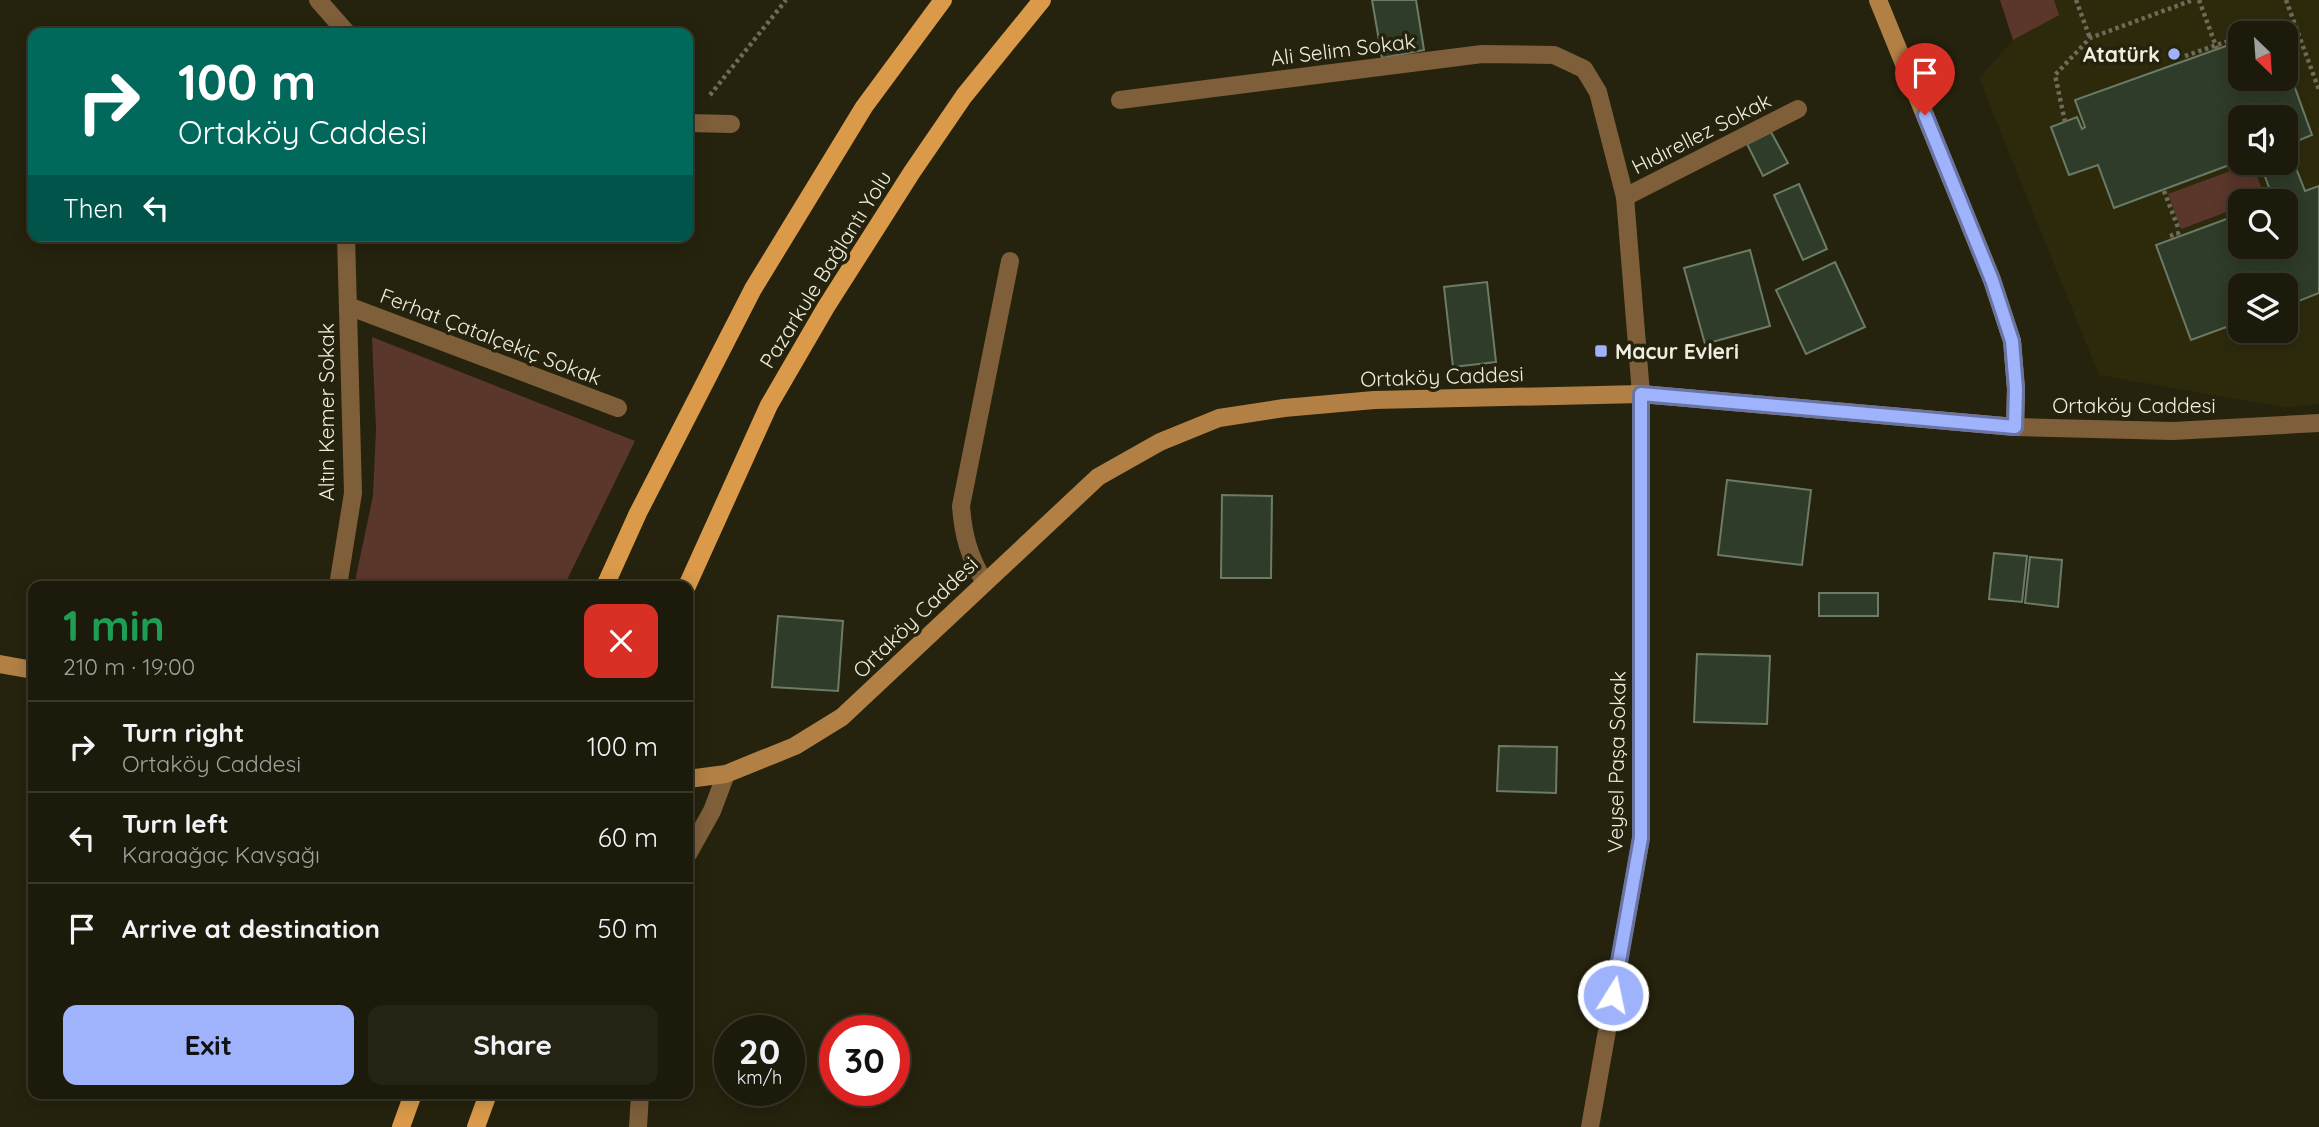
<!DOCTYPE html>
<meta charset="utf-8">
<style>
:root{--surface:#1c1a0a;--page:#252313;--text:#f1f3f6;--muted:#a0a19c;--line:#3a382b;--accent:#9fb3fd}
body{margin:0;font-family:Quicksand,sans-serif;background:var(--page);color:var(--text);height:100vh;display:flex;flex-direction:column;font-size:26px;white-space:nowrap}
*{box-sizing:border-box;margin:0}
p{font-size:23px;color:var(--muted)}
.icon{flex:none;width:38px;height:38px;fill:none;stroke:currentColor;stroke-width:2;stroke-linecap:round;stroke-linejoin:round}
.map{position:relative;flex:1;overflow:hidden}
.side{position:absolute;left:28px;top:581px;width:665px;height:518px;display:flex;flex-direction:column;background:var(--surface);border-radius:14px;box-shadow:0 4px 18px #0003,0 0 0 2px var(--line)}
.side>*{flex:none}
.top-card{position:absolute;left:28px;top:28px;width:665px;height:214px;border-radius:14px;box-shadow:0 4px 18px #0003,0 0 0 2px var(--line);background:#00695c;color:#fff;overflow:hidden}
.needle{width:46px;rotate:155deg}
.buttons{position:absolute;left:2228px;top:21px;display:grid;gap:14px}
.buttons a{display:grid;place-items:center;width:70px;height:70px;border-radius:14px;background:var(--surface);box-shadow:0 4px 18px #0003,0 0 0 2px var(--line);font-size:35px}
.speed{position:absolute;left:714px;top:1015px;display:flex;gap:14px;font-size:35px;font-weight:700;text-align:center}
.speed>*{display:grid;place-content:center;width:91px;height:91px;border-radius:50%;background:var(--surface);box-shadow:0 4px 18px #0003,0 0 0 2px var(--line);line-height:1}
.speed small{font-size:18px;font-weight:400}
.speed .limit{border:10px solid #d22;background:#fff;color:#111}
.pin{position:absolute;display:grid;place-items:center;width:60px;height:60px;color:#fff;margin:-72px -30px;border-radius:50% 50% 50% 0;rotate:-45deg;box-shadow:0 0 7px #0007}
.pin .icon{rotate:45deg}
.me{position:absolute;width:77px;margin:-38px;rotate:10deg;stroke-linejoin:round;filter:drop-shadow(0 0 5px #0008)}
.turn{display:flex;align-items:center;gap:24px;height:147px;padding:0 35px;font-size:32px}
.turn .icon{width:91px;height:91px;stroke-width:2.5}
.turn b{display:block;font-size:49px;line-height:60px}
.then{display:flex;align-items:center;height:66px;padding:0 35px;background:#0003;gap:14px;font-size:26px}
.round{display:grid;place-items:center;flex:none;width:74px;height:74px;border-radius:14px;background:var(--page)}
.overview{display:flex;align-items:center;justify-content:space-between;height:119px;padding:0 35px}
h1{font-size:42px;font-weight:700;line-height:52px;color:#1e9e55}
.cta{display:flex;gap:14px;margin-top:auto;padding:14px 35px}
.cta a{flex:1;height:80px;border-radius:14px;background:var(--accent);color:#111;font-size:28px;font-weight:700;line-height:80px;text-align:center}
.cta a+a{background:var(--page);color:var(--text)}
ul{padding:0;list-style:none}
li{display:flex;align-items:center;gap:21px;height:91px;padding:0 35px;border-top:2px solid var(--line)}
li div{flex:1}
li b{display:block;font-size:26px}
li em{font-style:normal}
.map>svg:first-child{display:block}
</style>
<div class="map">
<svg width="2319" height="1127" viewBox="0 0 2319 1127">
<rect width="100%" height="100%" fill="#25230d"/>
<path fill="#2d2a0c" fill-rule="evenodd" d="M2000 0H2319V403L2288 408 2099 375 1979 78 2013 40ZM2240 33H2286V79H2240ZM2240 117H2286V163H2240ZM2240 201H2286V247H2240ZM2240 285H2286V331H2240Z"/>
<path fill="#5b362b" d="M2000 0H2054L2059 15 2013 40Z
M2252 163 2265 197 2255 201H2240V207L2181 229 2168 194Z
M372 337 635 441 564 586H354L373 496 376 430Z"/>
<path fill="#2e3c29" stroke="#6c7b66" stroke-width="2" d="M1372 0H1416L1424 50 1382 58Z
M2240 41V79H2286V63L2312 135 2287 145 2305 191 2319 186V293L2286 306V285H2240V322L2191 340 2156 245 2240 214V247H2286V201H2274L2260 163H2286V117H2240V161L2114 208 2098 165 2069 175 2051 127 2077 117 2082 129 2085 127 2075 100Z
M1771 132 1788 163 1763 176 1747 144Z
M1799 184 1827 249 1803 260 1774 195Z
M1750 250 1770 326 1705 344 1684 268Z
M1835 262 1865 327 1806 354 1776 290Z
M1487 282 1496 362 1453 367 1444 287Z
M1727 480 1811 490 1802 565 1718 555Z
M1222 495 1272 496 1271 578H1221Z
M1994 553 2027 556 2022 602 1989 599Z
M2030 557 2062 560 2058 607 2025 603Z
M1819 593H1878V616H1819Z
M778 616 843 621 838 691 772 687Z
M1697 654 1770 656 1767 724 1694 722Z
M1499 746 1557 747 1556 793 1497 791Z"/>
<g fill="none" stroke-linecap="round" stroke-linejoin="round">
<path stroke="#6e6c59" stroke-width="4.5" stroke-dasharray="3.5 3.5" stroke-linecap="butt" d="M2076 0 2090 38
M2199 0 2217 49
M2286 0 2319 90
M2185 56 2240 37
M710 95 786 0
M2065 122 2055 75 2090 38 2193 0
M2164 191 2179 230
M2170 236 2178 233 2179 236"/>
<path stroke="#7e5f3a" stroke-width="18" d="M1625 197 1798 109
M348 306 618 408
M984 581C969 557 963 534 961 506L1010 261"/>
<path stroke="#7e5f3a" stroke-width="18" d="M318 0 347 33
M1120 100 1482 54 1554 55 1584 69 1598 92 1625 197 1641 394V838L1590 1127
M688 123 731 124
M2015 427 2173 431 2319 423
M338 586 353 493 346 236
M688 854 712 811 726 774
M638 1127 640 1094"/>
<path stroke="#b28044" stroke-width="18" d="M0 664 33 670
M688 779 726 774 795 746 842 717 1098 477 1160 442 1219 418 1284 408 1374 400 1641 394 2015 427 2016 389 2012 341 1992 280 1878 0"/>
<path stroke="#da9a49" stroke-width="18" d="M605 586 638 513 753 289 864 107 943 0
M687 586 769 405 826 307 912 172 964 96 1042 0
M401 1127 413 1094
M476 1127 488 1094"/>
</g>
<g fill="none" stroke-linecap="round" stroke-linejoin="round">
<defs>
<path id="route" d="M1613 995 1641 838V394L2015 427 2016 389 2012 341 1992 280 1925 115"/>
</defs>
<use href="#route" stroke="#6774a4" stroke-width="18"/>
<use href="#route" stroke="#9fb3fd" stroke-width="12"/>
</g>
<g fill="#9fb3fd" stroke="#25230d" stroke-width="2.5">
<circle cx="2174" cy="54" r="7"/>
<rect x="1594" y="344" width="14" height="14" rx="3.5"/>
</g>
<g text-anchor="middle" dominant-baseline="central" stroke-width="7" stroke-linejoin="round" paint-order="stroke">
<g font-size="21" fill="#eeeee0" stroke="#25230d">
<text transform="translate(1343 49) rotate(-7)">Ali Selim Sokak</text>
<text transform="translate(1701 133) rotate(-27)">Hıdırellez Sokak</text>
<text transform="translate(825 269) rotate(-58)">Pazarkule Bağlantı Yolu</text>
<text transform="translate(491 336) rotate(21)">Ferhat Çatalçekiç Sokak</text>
<text transform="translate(1442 376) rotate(-2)">Ortaköy Caddesi</text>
<text x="2134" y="405">Ortaköy Caddesi</text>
<text transform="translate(326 412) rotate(-90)">Altın Kemer Sokak</text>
<text transform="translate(915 617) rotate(-44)">Ortaköy Caddesi</text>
<text transform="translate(1616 762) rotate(-89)">Veysel Paşa Sokak</text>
</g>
<g font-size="21" font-weight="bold" fill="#eeeee0" stroke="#25230d" text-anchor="end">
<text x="2160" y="54">Atatürk</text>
<text x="1615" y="351" text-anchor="start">Macur Evleri</text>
</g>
</g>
</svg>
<div class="buttons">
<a><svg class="needle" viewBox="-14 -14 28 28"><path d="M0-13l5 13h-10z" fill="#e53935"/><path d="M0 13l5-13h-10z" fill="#a0a19c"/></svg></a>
<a><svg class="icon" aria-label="sound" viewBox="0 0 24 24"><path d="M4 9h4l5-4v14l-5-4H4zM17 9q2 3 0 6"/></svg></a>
<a><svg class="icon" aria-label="search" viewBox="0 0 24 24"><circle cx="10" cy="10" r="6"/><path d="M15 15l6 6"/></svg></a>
<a><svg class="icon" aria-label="layers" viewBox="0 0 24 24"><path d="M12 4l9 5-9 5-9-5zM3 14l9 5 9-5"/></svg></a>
</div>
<div class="speed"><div>20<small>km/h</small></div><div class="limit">30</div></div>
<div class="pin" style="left:1925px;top:115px;background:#d93025"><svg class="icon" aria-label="arrive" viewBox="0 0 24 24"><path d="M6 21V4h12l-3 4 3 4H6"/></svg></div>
<svg class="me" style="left:1613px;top:995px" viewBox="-20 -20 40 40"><circle r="17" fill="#9fb3fd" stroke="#fff" stroke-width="3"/><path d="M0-11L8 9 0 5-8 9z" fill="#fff"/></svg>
<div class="top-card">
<div class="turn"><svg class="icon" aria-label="right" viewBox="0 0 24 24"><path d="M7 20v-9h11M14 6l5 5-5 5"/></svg><div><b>100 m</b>Ortaköy Caddesi</div></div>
<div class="then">Then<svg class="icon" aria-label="left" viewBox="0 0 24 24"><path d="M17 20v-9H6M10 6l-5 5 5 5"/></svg></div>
</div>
<section class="side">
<div class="overview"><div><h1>1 min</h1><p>210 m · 19:00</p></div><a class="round" style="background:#d93025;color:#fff"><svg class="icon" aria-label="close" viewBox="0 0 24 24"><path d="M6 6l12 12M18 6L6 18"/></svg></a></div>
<ul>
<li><svg class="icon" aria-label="right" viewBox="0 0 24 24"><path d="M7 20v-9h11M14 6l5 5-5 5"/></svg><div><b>Turn right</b><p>Ortaköy Caddesi</p></div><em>100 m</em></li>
<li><svg class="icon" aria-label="left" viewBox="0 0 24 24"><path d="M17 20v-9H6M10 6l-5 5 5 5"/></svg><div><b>Turn left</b><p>Karaağaç Kavşağı</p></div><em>60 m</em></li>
<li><svg class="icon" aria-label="arrive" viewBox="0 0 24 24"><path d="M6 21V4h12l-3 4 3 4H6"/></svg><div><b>Arrive at destination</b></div><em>50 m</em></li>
</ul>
<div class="cta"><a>Exit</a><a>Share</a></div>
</section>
</div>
